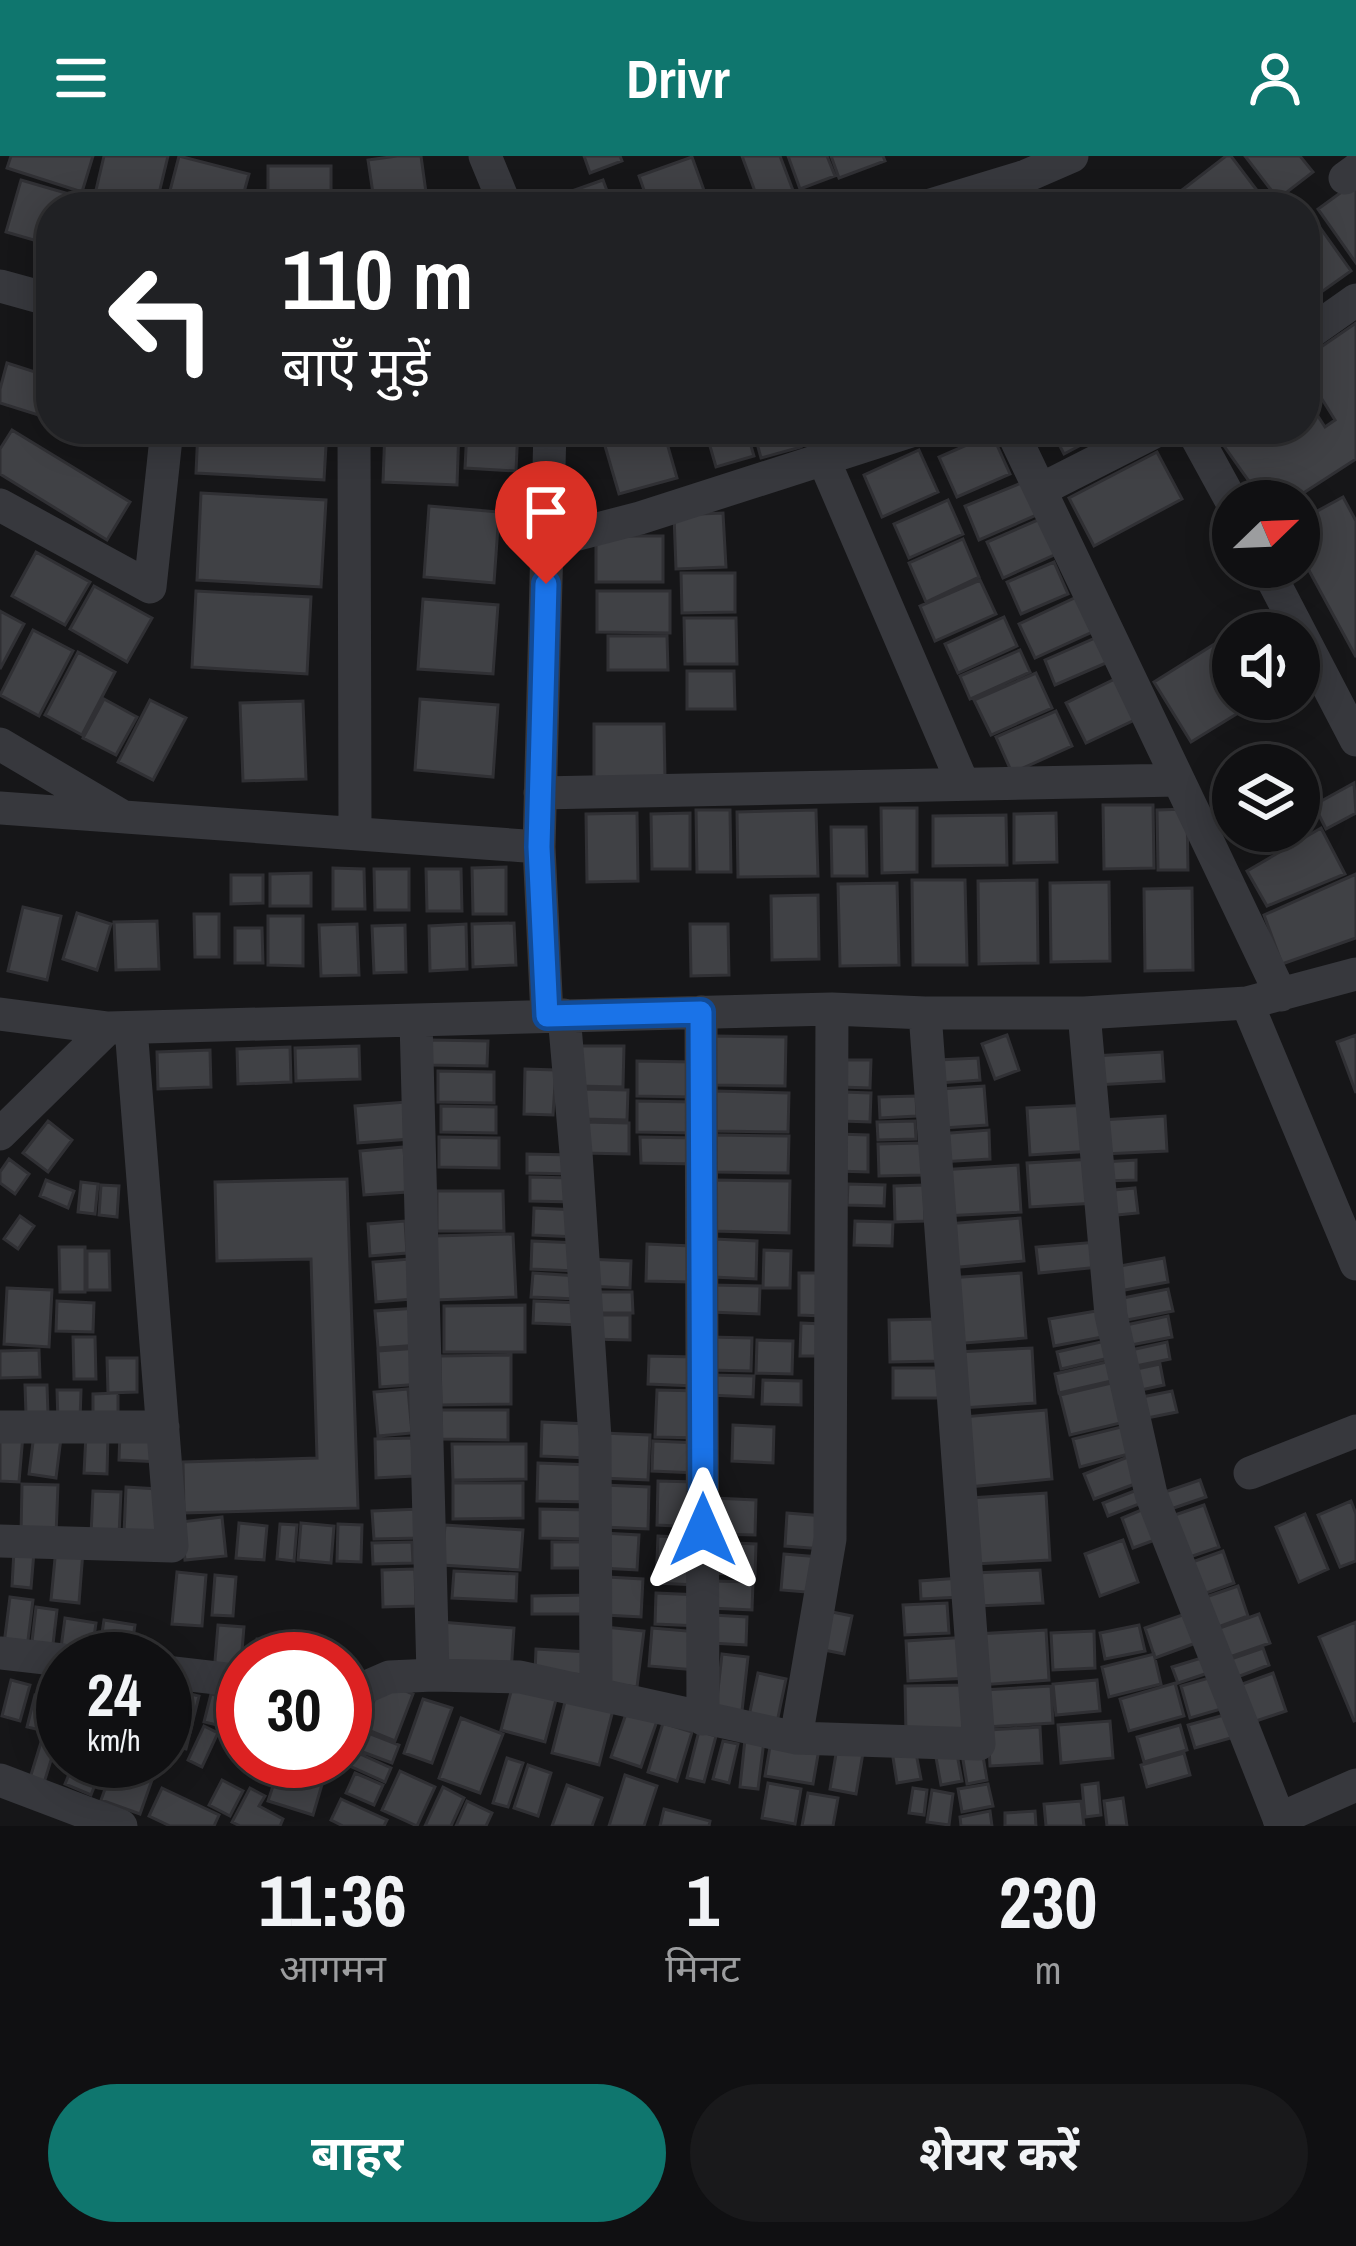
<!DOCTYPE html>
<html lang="hi">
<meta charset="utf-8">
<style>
:root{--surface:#101012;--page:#19191b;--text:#f1f3f6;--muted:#9c9d9f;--line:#303032;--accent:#0f766e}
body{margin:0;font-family:"Archivo Narrow","Noto Sans Devanagari",sans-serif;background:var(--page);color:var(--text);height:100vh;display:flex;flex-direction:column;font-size:45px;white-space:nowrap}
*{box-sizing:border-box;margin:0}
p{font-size:39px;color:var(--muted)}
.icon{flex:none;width:66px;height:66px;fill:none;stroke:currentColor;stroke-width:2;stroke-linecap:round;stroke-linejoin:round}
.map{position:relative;height:1670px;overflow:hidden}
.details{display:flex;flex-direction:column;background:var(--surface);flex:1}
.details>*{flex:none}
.hud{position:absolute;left:36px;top:36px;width:1284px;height:252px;border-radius:48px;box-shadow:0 6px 30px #0003,0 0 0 3px var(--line);background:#202124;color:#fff;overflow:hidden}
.needle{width:78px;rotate:67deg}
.fabs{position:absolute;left:1212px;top:324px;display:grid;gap:24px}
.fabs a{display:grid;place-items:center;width:108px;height:108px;border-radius:50%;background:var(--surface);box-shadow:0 6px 30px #0003,0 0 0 3px var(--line);font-size:60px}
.speed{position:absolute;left:36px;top:1476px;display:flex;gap:24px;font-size:60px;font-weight:700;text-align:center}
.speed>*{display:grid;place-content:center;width:156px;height:156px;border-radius:50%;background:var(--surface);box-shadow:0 6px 30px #0003,0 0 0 3px var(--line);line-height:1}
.speed small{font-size:30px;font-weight:400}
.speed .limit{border:18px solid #d22;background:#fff;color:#111}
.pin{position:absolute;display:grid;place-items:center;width:102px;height:102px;color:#fff;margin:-123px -51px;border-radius:50% 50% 50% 0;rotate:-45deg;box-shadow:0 0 12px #0007}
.pin .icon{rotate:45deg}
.me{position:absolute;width:132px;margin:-66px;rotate:0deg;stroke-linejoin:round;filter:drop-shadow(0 0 9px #0008)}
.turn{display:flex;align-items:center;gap:42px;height:252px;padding:0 48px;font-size:54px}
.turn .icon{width:156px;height:156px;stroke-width:2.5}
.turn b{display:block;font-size:84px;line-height:102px}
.eta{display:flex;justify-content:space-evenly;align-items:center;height:204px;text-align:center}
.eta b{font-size:72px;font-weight:700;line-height:84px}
.cta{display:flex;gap:24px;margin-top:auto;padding:24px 48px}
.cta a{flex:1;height:138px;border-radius:72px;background:var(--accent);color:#fff;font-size:48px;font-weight:700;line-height:138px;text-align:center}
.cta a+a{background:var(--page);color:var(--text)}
header{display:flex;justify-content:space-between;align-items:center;height:156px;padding:0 48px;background:var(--accent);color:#fff;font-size:54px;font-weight:700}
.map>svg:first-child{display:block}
</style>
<header><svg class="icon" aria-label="menu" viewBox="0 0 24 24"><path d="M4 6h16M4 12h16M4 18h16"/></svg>Drivr<svg class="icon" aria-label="person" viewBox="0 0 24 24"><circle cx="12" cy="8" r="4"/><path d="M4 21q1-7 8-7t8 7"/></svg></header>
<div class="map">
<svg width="1356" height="1670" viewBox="0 0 1356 1670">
<rect width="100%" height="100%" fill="#161618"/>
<path fill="#404145" stroke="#303034" stroke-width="3" d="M11 0H93L82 36 7 12Z
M104 0H168L156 50 96 34Z
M179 0 249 18 240 51 166 50Z
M397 0H421L428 51H375L368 4Z
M584 0H620L622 5 590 17Z
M742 0H780L794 37 760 49Z
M788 0H827L835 20 800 33Z
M831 0H883L885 5 839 22Z
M1226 0H1231L1265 45 1257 51H1195L1182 34Z
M1245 0H1300L1313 16 1278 43Z
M692 1 710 51H650L639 20Z
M268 10H331V51H268Z
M21 24 100 47 99 51H51V89L6 76Z
M603 24 613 51H558L555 41Z
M1354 27 1356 30V107L1318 53Z
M1314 63 1351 115 1313 142 1305 130V70Z
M1356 167V303L1291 345H1263L1212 273H1305V240L1325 271 1335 264 1315 232 1305 238V202Z
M7 207 51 221V263L0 247V233Z
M198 273H327L324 324 196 317Z
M385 273H459L457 329 383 326Z
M467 273H518L516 315 465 312Z
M600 273H663L677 322 619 338Z
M705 273H746L754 300 716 311Z
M753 273H796L801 291 761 302Z
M1051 273H1111L1064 298Z
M12 274 130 346 107 384 0 318V293Z
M992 278 1010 318 957 341 939 301Z
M919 294 938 336 882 361 864 319Z
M1157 296 1182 343 1094 390 1069 342Z
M1026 325 1039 358 979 384 965 350Z
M201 337 326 344 321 431 197 424Z
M1343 341 1356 365V501L1299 396V365Z
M948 344 963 378 909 402 894 368Z
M429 350 499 356 494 427 424 421Z
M723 357 726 411 676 413 674 359Z
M1047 360 1063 395 1003 422 987 386Z
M596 380H663V426H596Z
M963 383 979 421 926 446 909 407Z
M36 396 90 426 65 469 12 440Z
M1054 406 1068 438 1021 458 1007 426Z
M681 417H735V456L682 457Z
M980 424 996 458 935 485 920 450Z
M94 430 152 462 127 506 70 473Z
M196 435 311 441 307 518 192 511Z
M597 435H670V477L597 476Z
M1083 438 1099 473 1035 502 1019 468Z
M423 443 498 449 493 518 418 513Z
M0 455 24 468 0 513Z
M1259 460 1269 477H1233V543H1261L1191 586 1154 526Z
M1004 461 1017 490 958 517 945 488Z
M684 462H736L737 508H685Z
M33 474 73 495 39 560 0 539Z
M1102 479 1113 504 1055 529 1045 504Z
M608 480H667L668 514H608Z
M1020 494 1030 516 970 543 960 520Z
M78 496 115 516 82 579 45 559Z
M687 515H734L735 553H687Z
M1036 517 1052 552 991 579 974 544Z
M1125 518 1145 559 1086 587 1066 547Z
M104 543 137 561 116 599 83 582Z
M420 543 498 549 493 621 415 614Z
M150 544 186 562 153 624 118 606Z
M303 545 306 623 243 625 240 547Z
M1056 555 1072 590 1012 617 996 581Z
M594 568H664L665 622H594Z
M1354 627 1356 657 1326 673 1314 649Z
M1103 649H1153L1154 712 1104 713Z
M881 652H917V716L882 717Z
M1187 653 1188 714H1158L1157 654Z
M696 654H730L731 716H697Z
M816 654 818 720 738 721 737 656Z
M637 657 638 725 587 726 586 658Z
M690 657V713H652L651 658Z
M1056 657 1057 706 1014 707V658Z
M1006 659 1007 709 933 710V660Z
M831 671H866L867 720H832Z
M1321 672 1345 718 1267 750 1247 715Z
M506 711V758H473L472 712Z
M333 712 364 713 365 753H333Z
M374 713H409V754H375Z
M426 713H461L462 755H427Z
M311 717V750H270V718Z
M1356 718V782L1282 808 1264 759Z
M231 719H263V747L231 748Z
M912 724H965L967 809H913Z
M1037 724 1038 807 979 808 978 725Z
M1109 726 1110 805 1051 806 1050 727Z
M897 727 899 809 840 810 838 728Z
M1192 732 1193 814 1145 815 1144 733Z
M818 739 819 803 772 804 771 740Z
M23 751 61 760 47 824 8 815Z
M77 757 111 768 97 814 63 803Z
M194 758H219V801H195Z
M268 760H303V810L268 809Z
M157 765 159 813 116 814 114 766Z
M514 767 516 809 473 811 472 768Z
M357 768 359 819 321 820 319 769Z
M466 768 467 813 430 815 429 770Z
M690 768H728L729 819 691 820Z
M405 769 406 816 374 817 372 770Z
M235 772H262L263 807H235Z
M1007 879 1019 914 995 923 982 888Z
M1356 879V937L1337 886Z
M715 880 786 881 785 930 714 929Z
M431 884 488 885 487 910 430 909Z
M359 890 360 923 296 925 295 892Z
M577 890H624L623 931 576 930Z
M290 891 291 926 238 928 237 893Z
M210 894 211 931 158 933 157 896Z
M1162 896 1164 925 1096 929 1094 900Z
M978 902 980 924 939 927 938 904Z
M841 904H871L870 932 840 931Z
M637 905 693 906V941L637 940Z
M525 913 556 914 553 959 524 958Z
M438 915 494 916V947L438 946Z
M984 930 987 969 944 972 941 933Z
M584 933 628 934 627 964 583 963Z
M715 935 789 937 788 976 715 975Z
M843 936 871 937 870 966 842 965Z
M916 940 917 960 880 962 879 941Z
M637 945 695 946 694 977 637 976Z
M406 946 410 983 358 987 355 950Z
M1090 949 1093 995 1030 999 1027 952Z
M441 950 496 951V977L441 976Z
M1165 960 1167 995 1104 998 1102 964Z
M48 965 72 984 48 1016 23 997Z
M915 965 916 983 878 984 877 966Z
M584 966 629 967V998L583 997Z
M989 974 990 1003 940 1006 938 978Z
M837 978 868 979V1016L836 1015Z
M716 979 789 980 788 1017 716 1016Z
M439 981 499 982V1012L439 1011Z
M640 981 698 982 697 1008 641 1007Z
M921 987 923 1019 879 1020 878 988Z
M404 991 407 1036 364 1039 360 995Z
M527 998 573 999V1018L527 1017Z
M9 1003 29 1018 15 1038 0 1027V1016Z
M1093 1003 1096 1047 1030 1051 1027 1007Z
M1136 1004V1024L1104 1025 1103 1006Z
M1018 1009 1021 1056 943 1060 940 1014Z
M530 1021 573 1022V1046L530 1045Z
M347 1023 358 1352 184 1357 183 1306 317 1302 311 1103 217 1105 215 1026Z
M46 1024 74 1035 68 1052 40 1040Z
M713 1024 790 1025 789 1077 712 1075Z
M81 1026 98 1028 95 1058 78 1056Z
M848 1028 885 1029 884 1050 847 1049Z
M101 1029 119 1030 117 1061 99 1059Z
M924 1029 925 1065 895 1066 894 1030Z
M1135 1032 1138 1057 1106 1060 1103 1035Z
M437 1035H503L504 1075H437Z
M534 1052 578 1054 577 1081 533 1079Z
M20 1060 34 1070 18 1093 4 1083Z
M1020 1062 1024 1105 949 1112 945 1068Z
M405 1065 407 1097 370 1100 368 1068Z
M855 1065 893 1066 892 1090 854 1089Z
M513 1078 516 1141 435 1144 433 1080Z
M714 1083 757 1085 756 1123 713 1121Z
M532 1085 578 1087 576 1115 531 1113Z
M1097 1086 1100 1111 1039 1117 1036 1091Z
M647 1088 691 1090 689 1126 646 1125Z
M59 1091H85V1136H60Z
M764 1094 791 1095 790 1132H763Z
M87 1095H109L110 1134H87Z
M1164 1102 1168 1126 1114 1136 1109 1112Z
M410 1103 414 1143 376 1146 373 1106Z
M587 1103 631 1105 630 1132 586 1130Z
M533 1117 578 1120 577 1143 531 1141Z
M799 1117H824L823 1160 799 1159Z
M1021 1117 1026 1182 953 1188 948 1122Z
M711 1129 760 1130 759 1158 710 1156Z
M7 1132 52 1134 49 1191 4 1188Z
M1168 1133 1173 1155 1122 1165 1118 1143Z
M589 1136H632L633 1157H590Z
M57 1145 94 1147 93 1176 56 1175Z
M534 1145 580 1147 579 1169 533 1167Z
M525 1149V1196H444V1150Z
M417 1152 420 1189 378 1192 375 1155Z
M1108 1153 1113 1179 1054 1190 1049 1163Z
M589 1159H630V1184L589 1183Z
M1168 1160 1172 1181 1121 1191 1117 1171Z
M938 1163 939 1205 890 1206 889 1164Z
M801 1167 823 1168 822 1200H800Z
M73 1181H95L96 1223H74Z
M709 1181 752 1182 751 1215 708 1214Z
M1114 1183 1118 1200 1061 1213 1057 1196Z
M757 1184 793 1185 792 1218 756 1217Z
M1167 1186 1170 1203 1126 1212 1122 1196Z
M419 1192 422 1228 380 1231 378 1195Z
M1032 1192 1035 1247 962 1252 958 1196Z
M39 1194 40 1221 0 1222V1195Z
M511 1199V1248L441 1249 440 1200Z
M649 1200 695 1201V1230L648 1228Z
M107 1202H137V1236L108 1237Z
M1115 1204 1120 1223 1059 1237 1055 1218Z
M1160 1208 1164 1229 1132 1236 1127 1215Z
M893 1212H943V1242H893Z
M710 1219 754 1220 753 1241 709 1239Z
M763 1224 801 1225V1249L762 1248Z
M1120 1225 1129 1265 1070 1279 1060 1239Z
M25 1229H47L48 1258 26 1259Z
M408 1233 412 1277 378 1280 374 1236Z
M57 1234H81L80 1266 58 1267Z
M657 1234 701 1235 700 1282 655 1281Z
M1172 1235 1177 1256 1137 1264 1132 1243Z
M118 1237V1269H93V1238Z
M441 1254H508V1284L441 1283Z
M1046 1254 1052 1323 968 1331 962 1261Z
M542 1266 589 1268 588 1302 541 1300Z
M733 1269 774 1271 773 1307 732 1305Z
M1129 1269 1136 1296 1080 1311 1073 1283Z
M120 1276 162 1278 161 1306 119 1304Z
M0 1277 23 1279 19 1326 0 1325Z
M602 1277 650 1279 648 1324 601 1322Z
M34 1278 61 1282 56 1322 29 1318Z
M86 1278 108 1279 107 1318 84 1317Z
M412 1282 414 1320 376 1322 375 1283Z
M653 1285 698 1287 697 1317 652 1315Z
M452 1288H526V1323L453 1324Z
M1133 1299 1143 1325 1094 1343 1084 1318Z
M538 1307 591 1309 590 1346 537 1345Z
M1200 1324 1206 1341 1162 1356 1156 1339Z
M658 1325 696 1326 695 1371 657 1369Z
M453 1327H523V1362L453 1363Z
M22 1328 58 1329 56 1379 21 1378Z
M604 1329 649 1331 648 1373 603 1371Z
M126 1331 158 1333 156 1380 124 1378Z
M1137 1334 1142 1347 1108 1360 1103 1347Z
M93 1335 121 1336 119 1380 91 1379Z
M1046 1337 1050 1404 975 1408 971 1342Z
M713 1342 756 1344 755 1379 712 1378Z
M1351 1345 1356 1358V1405L1340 1411 1318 1359Z
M1204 1349 1219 1391 1181 1404 1166 1362Z
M1151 1350 1163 1381 1133 1392 1122 1362Z
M420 1353 421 1382 374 1383 372 1355Z
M540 1353 589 1354V1383L540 1382Z
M787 1357 824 1360 822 1393 785 1390Z
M1305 1358 1328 1413 1299 1426 1276 1371Z
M222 1361 226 1400 185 1404 181 1366Z
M239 1367 267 1370 264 1404 236 1402Z
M301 1367 334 1370 331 1407 298 1404Z
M280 1368 297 1369 294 1405 277 1403Z
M338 1368 362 1369 361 1406 337 1405Z
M445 1369 523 1374 520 1414 442 1409Z
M602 1377 639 1379 637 1414 601 1412Z
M658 1380 698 1382 696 1429 656 1427Z
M1123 1384 1138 1426 1100 1440 1085 1398Z
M412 1386 413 1407 373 1408 372 1387Z
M552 1386H593V1412H552Z
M711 1386 756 1388 755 1419 710 1417Z
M56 1392 83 1395 79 1447 51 1444Z
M14 1394 34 1396 31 1432 12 1430Z
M1223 1395 1234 1427 1195 1441 1184 1409Z
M784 1398 821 1401 817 1437 781 1434Z
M415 1413 416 1450 383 1451 382 1414Z
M1040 1414 1043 1447 977 1450 975 1417Z
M454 1415 517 1418 516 1445 452 1442Z
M177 1416 206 1419 202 1470 172 1468Z
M215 1419 236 1421 233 1460 212 1459Z
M607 1421 643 1423 641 1461 605 1459Z
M960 1422 962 1441 921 1443 920 1425Z
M712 1425 753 1426 752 1454 710 1452Z
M1238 1430 1248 1460 1210 1474 1200 1443Z
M656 1437 700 1439 699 1470 655 1468Z
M592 1439V1458H532V1440Z
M10 1441 33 1444 27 1492 4 1488Z
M947 1447 949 1477 905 1479 903 1449Z
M36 1451 57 1454 52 1497 31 1494Z
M822 1454 852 1460 844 1498 814 1492Z
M1194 1455 1204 1484 1155 1502 1145 1472Z
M1259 1458 1270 1487 1224 1503 1214 1474Z
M713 1459 747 1461 746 1489 711 1487Z
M65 1462 96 1467 91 1503 60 1499Z
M104 1464 135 1469 130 1503H98Z
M441 1466 514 1472 511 1517 438 1511Z
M1356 1466V1564L1354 1565 1319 1481Z
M218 1469 244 1471 240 1519 214 1517Z
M1139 1469 1145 1495 1105 1503 1100 1477Z
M605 1471 644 1475 637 1531 599 1526Z
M652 1472 699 1476 695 1514 649 1510Z
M1046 1474 1049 1524 980 1529 977 1478Z
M1094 1475 1095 1512 1053 1514 1051 1477Z
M968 1481 970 1522 908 1525 906 1485Z
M257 1483 283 1485 281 1503H255Z
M1263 1492 1269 1509 1232 1523 1225 1505Z
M536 1493 589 1496 588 1519 535 1516Z
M722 1498 748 1501 742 1555 716 1552Z
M1154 1498 1161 1528 1109 1541 1102 1511Z
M1211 1499 1217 1514 1178 1527 1172 1511Z
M758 1517 786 1523 776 1571 748 1565Z
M1273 1517 1286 1555 1247 1568 1234 1531Z
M1219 1519 1228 1551 1190 1562 1181 1530Z
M11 1524 30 1529 20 1565 2 1560Z
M514 1524 558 1536 545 1586 501 1574Z
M1097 1524 1100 1555 1056 1559 1053 1528Z
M382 1525 413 1538 395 1585 363 1572Z
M1175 1527 1184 1560 1129 1575 1120 1543Z
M970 1529 971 1579H906L905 1530Z
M1051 1530 1053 1567 986 1571 984 1534Z
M170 1533 199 1540 186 1593 165 1588V1552Z
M568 1534 615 1546 599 1609 552 1597Z
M211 1538 241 1545 234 1573 204 1566Z
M35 1539 57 1544 49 1576 27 1571Z
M423 1543 452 1552 432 1607 404 1597Z
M627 1555 657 1565 641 1611 611 1601Z
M1231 1557 1238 1580 1195 1592 1188 1569Z
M461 1562 503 1578 480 1637 439 1622Z
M1110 1565 1113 1602 1061 1607 1058 1569Z
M663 1567 692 1576 677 1625 648 1616Z
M1180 1569 1187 1594 1144 1606 1137 1581Z
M204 1570 218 1577 202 1611 188 1604Z
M1040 1571 1042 1607 990 1610 988 1574Z
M358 1573 399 1589 392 1607 352 1592Z
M699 1575 716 1580 704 1626 687 1622Z
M42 1583 56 1588 44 1627 30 1622Z
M745 1583 764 1585 758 1633 740 1631Z
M723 1585 738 1588 729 1627 713 1623Z
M771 1585 819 1593 813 1628 765 1620Z
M837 1592 863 1597 856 1638 830 1633Z
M915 1592 921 1623 897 1627 892 1595Z
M349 1593 391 1612 385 1626 343 1607Z
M956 1593 962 1625 941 1629 935 1596Z
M982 1594 987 1624 967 1628 962 1598Z
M1184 1597 1190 1619 1147 1631 1141 1609Z
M507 1602 523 1607 508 1651 493 1647Z
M283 1605H330L324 1624 282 1610Z
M74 1606 100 1616 91 1639 65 1628Z
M528 1609 551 1617 538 1660 514 1652Z
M113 1611 152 1624 140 1658 101 1644Z
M279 1612 323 1625 313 1659 268 1645Z
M400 1615 435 1631 417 1670 382 1654Z
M355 1617 383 1629 374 1649 346 1637Z
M625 1619 657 1630 644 1670H609Z
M222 1624 243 1635 230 1660 209 1649Z
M768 1627 801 1633 795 1668 762 1662Z
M1098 1627 1101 1659 1085 1661 1082 1629Z
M988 1628 993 1650 962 1656 958 1633Z
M567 1629 602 1642 592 1670H552Z
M443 1631 464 1642 451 1670H425Z
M162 1632 219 1659 214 1670H170L149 1660Z
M250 1632 265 1640 259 1650 283 1663 280 1670H240L232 1666Z
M913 1632 927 1634 924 1659 909 1657Z
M932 1634 953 1638 949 1669 927 1666Z
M808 1637 838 1642 833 1670H802Z
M1123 1642 1127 1670H1107L1104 1645Z
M341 1643 387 1664 384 1670H343L331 1664Z
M467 1645 492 1657 486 1670H456Z
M1081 1645 1084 1670H1046L1044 1648Z
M664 1653 710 1665 709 1670H660Z
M990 1655 992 1670H961L960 1661Z
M1035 1655 1036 1670H1005V1657Z"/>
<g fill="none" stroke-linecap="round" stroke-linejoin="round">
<path stroke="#37383d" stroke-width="33" d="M485 0 506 51
M1345 22 1356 14
M924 51 1026 20 1072 0
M0 130 51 144
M1305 180 1356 144
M354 273 355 677
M1011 273 1281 839
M1192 273 1233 348
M823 302 963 628
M1040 334 1160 273
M0 349 150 431 167 273
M547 386 640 362 917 273
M1266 411 1356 584
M0 588 120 659
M540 637 1178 624
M0 652 539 691
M1247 847 1356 1108
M701 856 703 1563
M1084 857 1111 1159 1151 1338 1282 1670
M0 858 108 872 832 853 925 857H1084L1247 847 1356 818
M564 859 576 997 595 1282 596 1537
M547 860 539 691 550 273
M416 864 433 1519
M0 978 108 872
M0 1271H163
M1250 1317 1356 1275
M0 1385 172 1390 131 872
M0 1497 63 1504
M165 1516 243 1525
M345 1536 357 1535 389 1521 433 1519 520 1521 796 1582 979 1588 925 857
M796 1582 830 1383 832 853
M0 1624 121 1670
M1279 1663 1356 1629"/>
</g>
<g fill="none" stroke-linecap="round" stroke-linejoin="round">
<defs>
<path id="route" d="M546 428 539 691 547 860 701 856 703 1374"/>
</defs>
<use href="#route" stroke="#114b97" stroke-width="30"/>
<use href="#route" stroke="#1a73e8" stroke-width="21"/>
</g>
</svg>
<div class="fabs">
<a><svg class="needle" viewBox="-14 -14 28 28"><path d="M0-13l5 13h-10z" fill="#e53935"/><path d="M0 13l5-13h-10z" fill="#9c9d9f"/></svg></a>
<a><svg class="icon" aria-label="sound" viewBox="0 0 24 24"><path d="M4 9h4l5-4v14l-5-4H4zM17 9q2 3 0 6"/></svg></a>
<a><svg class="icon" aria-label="layers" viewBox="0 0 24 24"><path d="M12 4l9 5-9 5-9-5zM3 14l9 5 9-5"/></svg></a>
</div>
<div class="speed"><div>24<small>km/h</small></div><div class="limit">30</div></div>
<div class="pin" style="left:546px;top:428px;background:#d93025"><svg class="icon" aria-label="arrive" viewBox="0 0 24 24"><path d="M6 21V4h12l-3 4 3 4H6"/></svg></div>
<svg class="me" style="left:703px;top:1374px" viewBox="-20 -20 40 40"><path d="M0-17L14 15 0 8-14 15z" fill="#1a73e8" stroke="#fff" stroke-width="4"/></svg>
<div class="hud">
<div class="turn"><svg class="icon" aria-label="left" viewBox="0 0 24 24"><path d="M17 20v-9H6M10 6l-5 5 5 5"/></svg><div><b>110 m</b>बाएँ मुड़ें</div></div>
</div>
</div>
<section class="details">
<div class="eta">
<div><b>11:36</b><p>आगमन</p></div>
<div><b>1</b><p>मिनट</p></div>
<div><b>230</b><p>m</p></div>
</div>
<div class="cta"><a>बाहर</a><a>शेयर करें</a></div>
</section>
